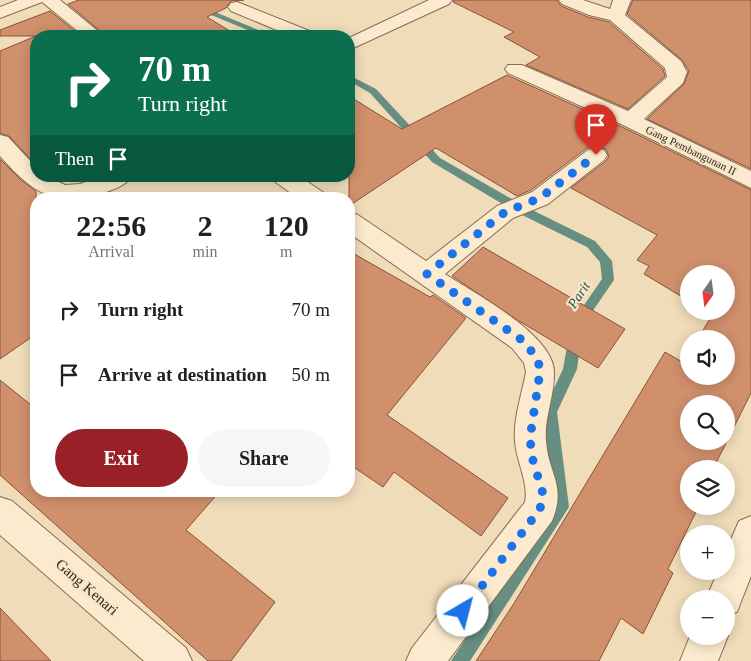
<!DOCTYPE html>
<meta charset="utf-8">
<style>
:root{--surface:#fff;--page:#f6f6f6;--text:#202124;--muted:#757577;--accent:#9a2028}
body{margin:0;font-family:"Times New Roman",serif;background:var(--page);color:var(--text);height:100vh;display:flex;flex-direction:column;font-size:19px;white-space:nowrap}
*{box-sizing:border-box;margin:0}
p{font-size:16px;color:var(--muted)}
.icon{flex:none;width:28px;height:28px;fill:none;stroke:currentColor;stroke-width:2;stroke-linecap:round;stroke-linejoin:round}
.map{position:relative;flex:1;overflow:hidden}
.side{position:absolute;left:30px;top:192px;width:325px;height:305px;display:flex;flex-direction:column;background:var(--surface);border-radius:20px;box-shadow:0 2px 12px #0003}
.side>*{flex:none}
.banner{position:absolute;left:30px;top:30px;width:325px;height:152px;border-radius:20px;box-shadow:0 2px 12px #0003;background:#0b6e4f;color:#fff;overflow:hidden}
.needle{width:32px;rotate:194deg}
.buttons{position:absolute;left:680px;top:265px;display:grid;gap:10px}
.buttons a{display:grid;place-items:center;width:55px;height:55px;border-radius:50%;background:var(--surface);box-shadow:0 2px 12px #0003;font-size:25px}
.pin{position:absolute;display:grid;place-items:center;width:42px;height:42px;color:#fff;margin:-51px -21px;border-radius:50% 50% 50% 0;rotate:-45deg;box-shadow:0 0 5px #0007}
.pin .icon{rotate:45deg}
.me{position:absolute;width:55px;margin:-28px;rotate:37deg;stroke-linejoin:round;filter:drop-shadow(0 0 4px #0008)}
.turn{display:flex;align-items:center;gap:18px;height:105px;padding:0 25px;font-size:22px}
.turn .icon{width:65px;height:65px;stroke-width:2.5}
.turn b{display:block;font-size:35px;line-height:42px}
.then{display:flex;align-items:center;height:48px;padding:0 25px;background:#0003;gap:10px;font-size:19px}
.eta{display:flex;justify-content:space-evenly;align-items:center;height:85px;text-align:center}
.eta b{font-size:30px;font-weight:800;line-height:35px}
.primary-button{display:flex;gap:10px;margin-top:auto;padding:10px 25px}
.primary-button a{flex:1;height:58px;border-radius:30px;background:var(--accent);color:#fff;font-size:20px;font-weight:800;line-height:58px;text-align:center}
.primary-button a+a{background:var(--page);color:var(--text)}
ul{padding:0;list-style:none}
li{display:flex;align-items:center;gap:15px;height:65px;padding:0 25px}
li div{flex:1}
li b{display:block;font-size:19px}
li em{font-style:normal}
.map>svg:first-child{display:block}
</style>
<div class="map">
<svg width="751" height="661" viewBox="0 0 751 661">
<rect width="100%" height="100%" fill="#f0dcb9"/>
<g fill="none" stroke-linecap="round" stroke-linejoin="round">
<path fill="#668e81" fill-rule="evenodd" d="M175 0H186L273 36H262Z
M349 75 376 89 440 158 524 206 595 241 612 261 614 280 583 325 577 369 557 412 569 507 470 661H451L553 505 543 412 563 369 571 324 602 279 600 262 587 247 516 212 432 162 370 93 349 81Z"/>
</g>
<path fill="#d1906c" stroke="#885238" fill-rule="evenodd" d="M79 0H244L231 1 226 8 207 17 238 36H106L68 4Z
M454 0H557L561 6 588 17 609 22 663 69 665 76 628 109 526 65 540 57 504 37 514 32 453 2Z
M633 0H751V169L647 119 684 84 689 71 682 60 627 14Z
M50 11 81 36H0V30Z
M36 36V165L9 136 0 133V51Z
M507 75 622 127 751 190V393L713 469H689V506H695L693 510 696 512 668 569 673 573 643 634 621 618 599 661H476L513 605 665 352 684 363 689 355V376H726V339H698L712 315 705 311H726V274H689V301L644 274 649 266 637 260 657 235 571 188 606 161 609 156 606 149 596 146 587 148 531 190 517 196 436 148 349 206V96L402 129ZM689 404H726V441H689Z
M0 159 21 180 36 191V334L0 359Z
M483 247 625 329 598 368 519 321 452 276Z
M349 251 430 297 433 295 466 318 387 415 508 498 481 536 394 472 383 487 349 464Z
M0 380 36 409V491H220L186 530 275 602 231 661H208L0 475Z
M0 608 51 661H0Z"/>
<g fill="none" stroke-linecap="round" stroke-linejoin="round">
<defs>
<path id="minor" d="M18 0H60L104 36H84L42 2 0 18V7Z
M429 0H452L449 4 349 50V38Z
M559 0H583L610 9 613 0H631L625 15 681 61 687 72 683 83 644 119 751 171V188L623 125 508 73 505 69 508 65H522L628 111 667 77 665 68 610 20 589 15 562 4Z
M237 2 312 32 315 36H291L231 11 228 7 231 3Z
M0 135 8 137 36 167V176H47L65 185 80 184 101 176H132C127 185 113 190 103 193 53 208 32 192 0 156Z
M596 148 604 150 607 155 604 160 548 204 513 218 445 274C474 293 554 335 554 372 555 395 544 418 546 440 548 474 567 485 552 521L448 661H406L412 648 525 502C529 483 516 461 515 441 513 419 522 394 526 372L524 363 512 348 349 233V212L358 215 426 261 497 206 532 192 588 150Z
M271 176H299L324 193 328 199H299L274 181Z
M0 497 12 501 186 648 192 661H144L0 535Z
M751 516V576L737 612 726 616V599H706L718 571H726V551L739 521Z
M726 633 728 636 718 661H680L690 636H726Z"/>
</defs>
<use href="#minor" stroke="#876c53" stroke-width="2"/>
<use href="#minor" fill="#fbeacd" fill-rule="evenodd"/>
</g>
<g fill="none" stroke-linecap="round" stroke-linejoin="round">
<path stroke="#1a73e8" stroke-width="9" stroke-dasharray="0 16.2" d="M463 611 540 509 543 494 532 457 530 438 540 372 538 359 522 340 427 274 505 212 540 198 596 155"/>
</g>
<g text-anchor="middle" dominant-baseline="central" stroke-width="4" stroke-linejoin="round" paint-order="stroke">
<g font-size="11" fill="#352519" stroke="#f7e7c9">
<text transform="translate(691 150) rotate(26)">Gang Pembangunan II</text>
</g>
<g font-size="14" font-style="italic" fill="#275650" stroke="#f7e7c9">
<text transform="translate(579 295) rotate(-56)">Parit</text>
</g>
<g font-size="15" fill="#352519" stroke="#f7e7c9">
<text transform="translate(87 587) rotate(41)">Gang Kenari</text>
</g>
</g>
</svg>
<div class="buttons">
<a><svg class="needle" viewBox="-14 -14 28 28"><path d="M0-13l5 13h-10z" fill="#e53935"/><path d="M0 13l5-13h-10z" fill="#757577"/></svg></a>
<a><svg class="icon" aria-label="sound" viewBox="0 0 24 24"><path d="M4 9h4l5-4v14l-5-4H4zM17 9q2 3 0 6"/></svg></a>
<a><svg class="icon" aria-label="search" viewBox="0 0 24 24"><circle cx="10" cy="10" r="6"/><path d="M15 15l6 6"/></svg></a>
<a><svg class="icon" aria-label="layers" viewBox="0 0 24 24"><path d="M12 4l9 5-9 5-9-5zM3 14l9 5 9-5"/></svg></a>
<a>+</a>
<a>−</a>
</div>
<div class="pin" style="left:596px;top:155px;background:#d93025"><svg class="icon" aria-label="arrive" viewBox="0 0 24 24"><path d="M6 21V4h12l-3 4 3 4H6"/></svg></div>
<svg class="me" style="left:463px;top:611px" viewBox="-20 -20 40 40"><circle r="19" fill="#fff"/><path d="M0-13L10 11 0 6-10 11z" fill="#1a73e8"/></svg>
<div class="banner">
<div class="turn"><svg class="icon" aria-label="right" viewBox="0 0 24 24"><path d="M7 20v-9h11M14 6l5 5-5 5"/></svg><div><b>70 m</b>Turn right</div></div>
<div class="then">Then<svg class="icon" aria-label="arrive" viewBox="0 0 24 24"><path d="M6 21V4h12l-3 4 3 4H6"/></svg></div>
</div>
<section class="side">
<div class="eta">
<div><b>22:56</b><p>Arrival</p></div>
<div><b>2</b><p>min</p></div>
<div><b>120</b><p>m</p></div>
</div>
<ul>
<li><svg class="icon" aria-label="right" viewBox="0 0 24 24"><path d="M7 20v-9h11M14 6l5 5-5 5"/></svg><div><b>Turn right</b></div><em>70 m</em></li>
<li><svg class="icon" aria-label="arrive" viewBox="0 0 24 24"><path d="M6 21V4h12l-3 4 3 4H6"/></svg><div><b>Arrive at destination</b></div><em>50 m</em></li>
</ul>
<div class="primary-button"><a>Exit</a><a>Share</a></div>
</section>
</div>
